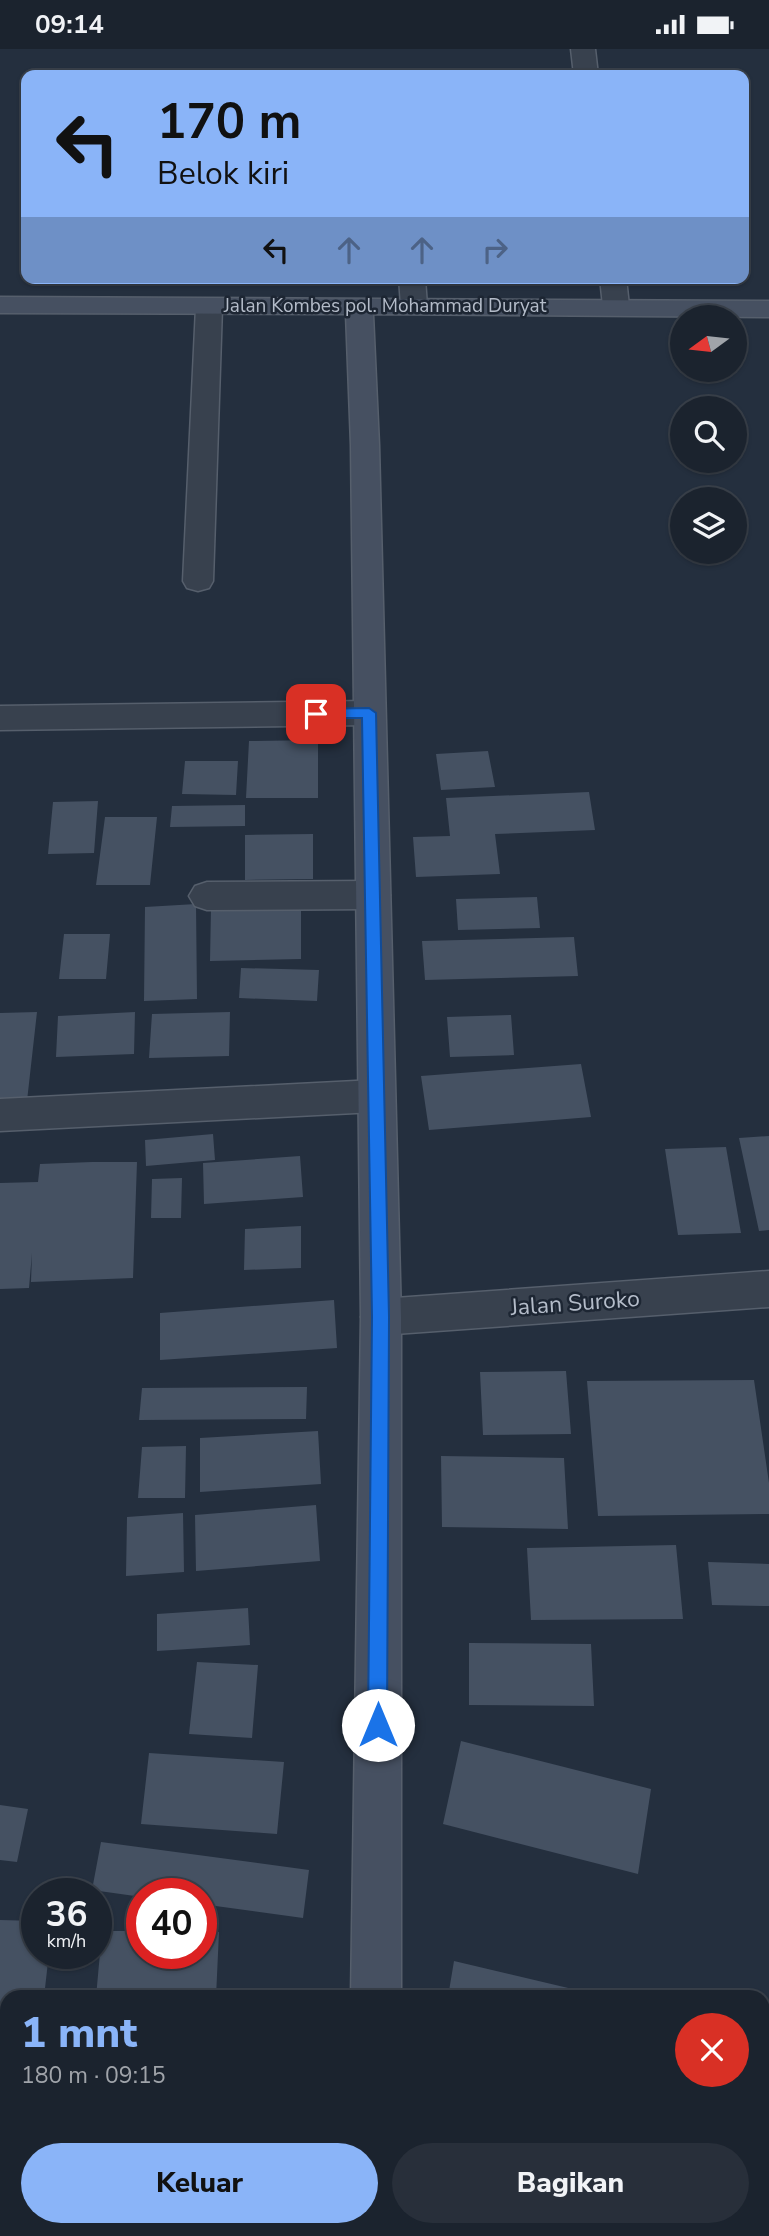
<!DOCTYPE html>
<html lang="id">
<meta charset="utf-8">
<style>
:root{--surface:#1b232e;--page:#282f3a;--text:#f1f3f6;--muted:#a0a4aa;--line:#39404a;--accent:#8ab4f8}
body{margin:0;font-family:"Nunito Sans",sans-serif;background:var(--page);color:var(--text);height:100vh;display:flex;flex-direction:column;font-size:26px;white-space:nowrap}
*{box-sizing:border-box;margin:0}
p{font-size:23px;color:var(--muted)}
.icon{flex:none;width:38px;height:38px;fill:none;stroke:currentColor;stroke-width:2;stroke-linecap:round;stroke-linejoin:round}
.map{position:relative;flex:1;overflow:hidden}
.panel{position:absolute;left:0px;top:1941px;width:770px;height:247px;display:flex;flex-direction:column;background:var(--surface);border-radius:21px 21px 0 0;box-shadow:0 2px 5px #0004,0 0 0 2px var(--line)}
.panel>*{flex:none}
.guide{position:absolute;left:21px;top:21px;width:728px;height:214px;border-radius:14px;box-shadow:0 2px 5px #0004,0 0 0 2px var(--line);background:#8ab4f8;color:#111;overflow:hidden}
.needle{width:46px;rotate:255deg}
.controls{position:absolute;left:670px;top:256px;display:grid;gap:14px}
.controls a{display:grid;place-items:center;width:77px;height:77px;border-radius:50%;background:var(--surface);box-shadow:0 2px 5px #0004,0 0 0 2px var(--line);font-size:35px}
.speed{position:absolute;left:21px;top:1829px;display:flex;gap:14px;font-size:35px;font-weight:700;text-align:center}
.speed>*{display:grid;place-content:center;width:91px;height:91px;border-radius:50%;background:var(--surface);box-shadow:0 2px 5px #0004,0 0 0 2px var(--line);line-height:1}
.speed small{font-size:18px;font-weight:400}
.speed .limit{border:10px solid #d22;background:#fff;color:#111}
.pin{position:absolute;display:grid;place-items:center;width:60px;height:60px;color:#fff;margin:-30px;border-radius:14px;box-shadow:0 4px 10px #0006}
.me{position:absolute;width:77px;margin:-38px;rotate:0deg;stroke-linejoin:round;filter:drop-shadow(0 0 5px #0008)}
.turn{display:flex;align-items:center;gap:24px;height:147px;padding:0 21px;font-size:32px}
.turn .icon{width:91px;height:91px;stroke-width:2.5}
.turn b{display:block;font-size:49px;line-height:60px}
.lanes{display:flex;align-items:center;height:66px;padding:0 21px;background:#0003;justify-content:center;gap:35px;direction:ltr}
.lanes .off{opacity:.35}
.round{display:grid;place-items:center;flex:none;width:74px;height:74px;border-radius:37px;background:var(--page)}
.overview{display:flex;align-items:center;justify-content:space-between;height:119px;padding:0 21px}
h1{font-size:42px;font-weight:800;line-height:52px;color:var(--accent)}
.cta{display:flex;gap:14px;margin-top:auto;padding:14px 21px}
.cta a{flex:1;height:80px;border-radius:42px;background:var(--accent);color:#111;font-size:28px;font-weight:800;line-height:80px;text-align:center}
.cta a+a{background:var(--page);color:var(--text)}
.status{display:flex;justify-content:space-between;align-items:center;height:49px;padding:0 35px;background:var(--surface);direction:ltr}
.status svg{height:19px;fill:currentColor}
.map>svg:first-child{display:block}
</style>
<div class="status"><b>09:14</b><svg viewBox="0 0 49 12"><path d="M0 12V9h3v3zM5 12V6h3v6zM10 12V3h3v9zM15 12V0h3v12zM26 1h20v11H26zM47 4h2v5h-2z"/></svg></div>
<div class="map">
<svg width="769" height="2187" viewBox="0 0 769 2187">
<rect width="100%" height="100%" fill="#242f3e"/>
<path fill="#455162" d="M318 691V749H246L249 692Z
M488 702 495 738 441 741 436 705Z
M185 712H238L236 746 182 745Z
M589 743 595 781 495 785 500 825 416 828 413 788 450 787 446 749Z
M98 752 94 804 48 805 53 753Z
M245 756V777L170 778 172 757Z
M105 768H157L150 836H96Z
M313 785V830L245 831V786Z
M537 848 540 879 458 881 456 850Z
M196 855 197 950 144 952 145 858Z
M301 857V910L210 912 211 859Z
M64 885H110L106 930H59Z
M574 888 578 927 425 931 422 892Z
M241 919 319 921 317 952 239 949Z
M37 963 27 1052H0V964Z
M135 963 134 1005 56 1008 58 967Z
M230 963 229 1007 149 1009 152 965Z
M511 966 514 1006 450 1008 447 968Z
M581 1015 591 1068 429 1081 421 1027Z
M213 1085 215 1111 146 1117 145 1091Z
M769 1087V1181L759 1182 739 1089Z
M726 1098 741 1184 678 1186 665 1100Z
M300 1107 303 1148 204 1155 203 1114Z
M92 1113H137L133 1229 31 1233 32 1204 29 1239 0 1240V1134L38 1133 40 1115Z
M182 1129 181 1169H151L152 1130Z
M301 1177V1219L244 1221 245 1180Z
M334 1251 337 1299 160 1311V1264Z
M566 1322 571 1385 483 1386 480 1323Z
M754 1331 769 1434V1465L598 1467 587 1332Z
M307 1338 306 1370 139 1371 142 1339Z
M318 1382 321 1435 200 1443V1389Z
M186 1397 185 1449H138L142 1398Z
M441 1407 564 1409 568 1480 442 1478Z
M316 1456 320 1512 196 1522 195 1466Z
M183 1464 184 1523 126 1527 127 1468Z
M676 1496 683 1570 531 1571 527 1499Z
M708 1513 769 1515V1557L712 1556Z
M248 1559 250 1596 157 1602V1565Z
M469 1594 591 1595 594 1657 469 1656Z
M197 1613 258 1616 252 1689 189 1685Z
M461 1692 651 1740 638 1825 443 1775Z
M149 1704 284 1713 277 1785 141 1775Z
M0 1756 28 1760 17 1813 0 1811Z
M101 1793 309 1821 303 1869 201 1855V1844H142V1848L92 1841Z
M0 1871 37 1872V1904H49L44 1948H7V1971H0Z
M102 1882H142V1904H201V1883H219L216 1948H96Z
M454 1912 602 1947V1948H448Z
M0 2005H7V2069H0Z
M763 2135 769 2136V2187H752L753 2180H763Z
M104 2180H253V2187H103Z"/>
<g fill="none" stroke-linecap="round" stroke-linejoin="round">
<defs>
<path id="street" d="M571 0H595L598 26H574Z
M399 229H425L427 257 423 263H405L401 257Z
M600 229H626L629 257 625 263H607L603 257Z
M209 250 218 252 222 258 213 532 209 539 198 542 187 539 183 532 196 258 200 252Z
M369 652 380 656 385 664 380 672 369 676 0 681V657Z
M372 832 384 836 390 846 384 856 372 860 207 861 195 857 189 847 195 837 207 833Z
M375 1031 388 1036 394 1047 388 1058 375 1063 0 1082V1050Z
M769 1222V1258L381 1286 367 1281 361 1268 367 1255 381 1250Z
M7 2070V2122L0 2123V2071Z"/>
<path id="secondary" d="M0 248 769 252V268L373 265 379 396 401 1268V1948H351L361 1268 351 396 346 265 0 264Z
M346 2180H400V2187H346Z"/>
</defs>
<use href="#street" stroke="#565f6c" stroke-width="3"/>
<use href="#secondary" stroke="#565f6c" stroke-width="3"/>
<use href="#street" fill="#38414e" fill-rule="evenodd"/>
<use href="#secondary" fill="#465061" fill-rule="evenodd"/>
</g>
<path fill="#1a73e8" stroke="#114b97" stroke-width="2" d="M369 659 376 664 389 1268 387 1676 384 1683 378 1685 371 1683 368 1676 372 1268 362 669H316L310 665 316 660Z"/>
<g text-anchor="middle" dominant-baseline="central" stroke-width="5" stroke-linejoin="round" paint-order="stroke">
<g font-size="19" fill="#b4bcc9" stroke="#1d2633">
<text x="385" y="257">Jalan Kombes pol. Mohammad Duryat</text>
</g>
<g font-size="23" fill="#b4bcc9" stroke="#1d2633">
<text transform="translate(575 1254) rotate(-4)">Jalan Suroko</text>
</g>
</g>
</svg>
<div class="controls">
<a><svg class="needle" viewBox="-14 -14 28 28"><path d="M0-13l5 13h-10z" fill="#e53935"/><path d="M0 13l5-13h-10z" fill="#a0a4aa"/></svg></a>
<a><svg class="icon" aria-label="search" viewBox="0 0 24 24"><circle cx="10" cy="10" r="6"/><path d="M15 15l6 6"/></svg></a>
<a><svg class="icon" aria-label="layers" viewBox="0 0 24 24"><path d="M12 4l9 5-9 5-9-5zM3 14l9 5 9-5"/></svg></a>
</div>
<div class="speed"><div>36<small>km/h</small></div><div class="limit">40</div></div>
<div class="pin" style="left:316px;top:665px;background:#d93025"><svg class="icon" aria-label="arrive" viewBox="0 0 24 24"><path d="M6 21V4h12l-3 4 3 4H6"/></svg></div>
<svg class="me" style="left:378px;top:1676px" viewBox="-20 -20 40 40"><circle r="19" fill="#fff"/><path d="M0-13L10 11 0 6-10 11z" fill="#1a73e8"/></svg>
<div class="guide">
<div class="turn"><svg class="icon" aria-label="left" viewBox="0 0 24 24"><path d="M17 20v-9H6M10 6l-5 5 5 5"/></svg><div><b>170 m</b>Belok kiri</div></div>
<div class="lanes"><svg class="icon" aria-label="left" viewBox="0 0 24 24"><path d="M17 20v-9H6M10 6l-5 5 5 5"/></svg><svg class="icon off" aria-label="ahead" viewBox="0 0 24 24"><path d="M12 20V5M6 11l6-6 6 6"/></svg><svg class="icon off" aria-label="ahead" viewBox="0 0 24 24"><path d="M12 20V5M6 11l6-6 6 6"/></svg><svg class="icon off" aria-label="right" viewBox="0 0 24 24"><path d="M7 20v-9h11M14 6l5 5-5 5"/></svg></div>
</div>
<section class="panel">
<div class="overview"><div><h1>1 mnt</h1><p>180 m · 09:15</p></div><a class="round" style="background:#d93025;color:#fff"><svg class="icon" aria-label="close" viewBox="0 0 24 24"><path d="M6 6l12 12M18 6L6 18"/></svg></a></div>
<div class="cta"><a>Keluar</a><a>Bagikan</a></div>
</section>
</div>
